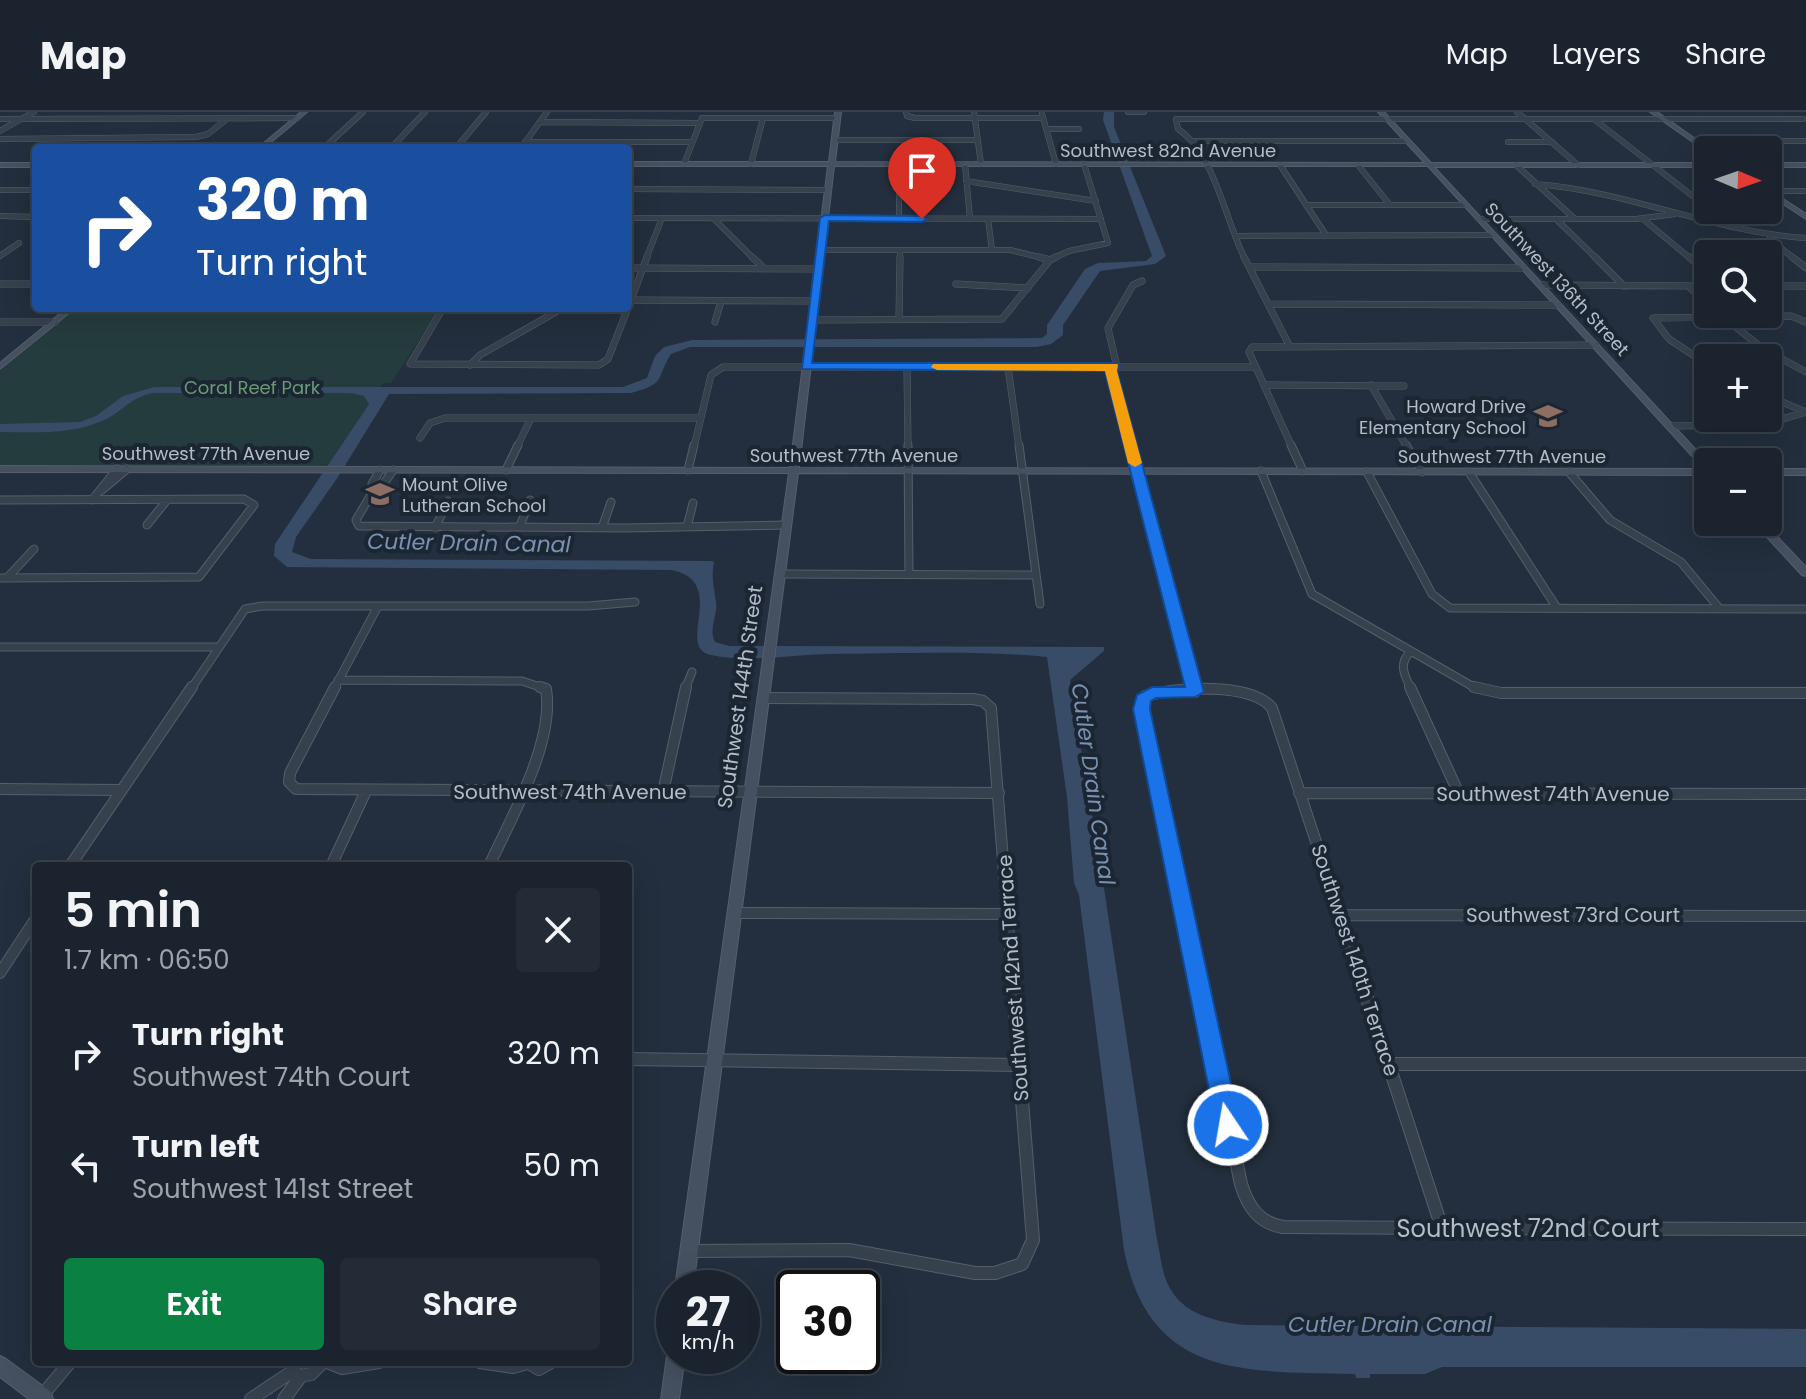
<!DOCTYPE html>
<meta charset="utf-8">
<style>
:root{--surface:#1a232e;--page:#232b36;--text:#f1f3f6;--muted:#9fa4aa;--line:#38404a;--accent:#0b8043}
body{margin:0;font-family:Poppins,sans-serif;background:var(--page);color:var(--text);height:100vh;display:flex;flex-direction:column;font-size:30px;white-space:nowrap}
*{box-sizing:border-box;margin:0}
p{font-size:26px;color:var(--muted)}
.icon{flex:none;width:44px;height:44px;fill:none;stroke:currentColor;stroke-width:2;stroke-linecap:round;stroke-linejoin:round}
.map{position:relative;flex:1;overflow:hidden}
.drawer{position:absolute;left:32px;top:750px;width:600px;height:504px;display:flex;flex-direction:column;background:var(--surface);border-radius:8px;box-shadow:0 8px 32px #0002,0 0 0 2px var(--line)}
.drawer>*{flex:none}
.top-card{position:absolute;left:32px;top:32px;width:600px;height:168px;border-radius:8px;box-shadow:0 8px 32px #0002,0 0 0 2px var(--line);background:#1a4fa0;color:#fff;overflow:hidden}
.needle{width:52px;rotate:92deg}
.fabs{position:absolute;left:1694px;top:24px;display:grid;gap:16px}
.fabs a{display:grid;place-items:center;width:88px;height:88px;border-radius:8px;background:var(--surface);box-shadow:0 8px 32px #0002,0 0 0 2px var(--line);font-size:40px}
.speed{position:absolute;left:656px;top:1158px;display:flex;gap:16px;font-size:40px;font-weight:700;text-align:center}
.speed>*{display:grid;place-content:center;width:104px;height:104px;border-radius:50%;background:var(--surface);box-shadow:0 8px 32px #0002,0 0 0 2px var(--line);line-height:1}
.speed small{font-size:20px;font-weight:400}
.speed .limit{border:4px solid #111;border-radius:12px;background:#fff;color:#111}
.pin{position:absolute;display:grid;place-items:center;width:68px;height:68px;color:#fff;margin:-82px -34px;border-radius:50% 50% 50% 0;rotate:-45deg;box-shadow:0 0 8px #0007}
.pin .icon{rotate:45deg}
.me{position:absolute;width:88px;margin:-44px;rotate:348deg;stroke-linejoin:round;filter:drop-shadow(0 0 6px #0008)}
.turn{display:flex;align-items:center;gap:28px;height:168px;padding:0 32px;font-size:36px}
.turn .icon{width:104px;height:104px;stroke-width:2.5}
.turn b{display:block;font-size:56px;line-height:68px}
.round{display:grid;place-items:center;flex:none;width:84px;height:84px;border-radius:8px;background:var(--page)}
.overview{display:flex;align-items:center;justify-content:space-between;height:136px;padding:0 32px}
h1{font-size:48px;font-weight:600;line-height:60px}
.cta{display:flex;gap:16px;margin-top:auto;padding:16px 32px}
.cta a{flex:1;height:92px;border-radius:8px;background:var(--accent);color:#fff;font-size:32px;font-weight:600;line-height:92px;text-align:center}
.cta a+a{background:var(--page);color:var(--text)}
ul{padding:0;list-style:none}
li{display:flex;align-items:center;gap:24px;height:112px;padding:0 32px}
li div{flex:1}
li b{display:block;font-size:30px}
li em{font-style:normal}
header{display:flex;align-items:center;gap:48px;box-sizing:border-box;height:112px;padding:0 40px;background:var(--surface);border-bottom:2px solid var(--line)}
header strong{font-size:38px}
nav{display:flex;gap:44px;margin-inline-start:auto;font-size:28px}
.map>svg:first-child{display:block}
</style>
<header>
<strong>Map</strong>
<nav><a>Map</a><a>Layers</a><a>Share</a></nav>
</header>
<div class="map">
<svg width="1806" height="1287" viewBox="0 0 1806 1287">
<rect width="100%" height="100%" fill="#232f3e"/>
<path fill="#253c3f" d="M75 196H440L391 271H383L327 354 0 353V259Z"/>
<path fill="#384c68" d="M1104 0H1114V15L1166 144 1155 152 1100 159 1063 213V223L1051 232 1037 235H690L671 242C655 268 667 271 631 281L389 282 338 365 296 425 292 440 311 447 712 449 714 450C711 466 714 475 716 490 718 504 708 517 715 530L729 534 1104 535V539L1070 568 1071 577 1101 756 1157 1128C1160 1140 1161 1154 1165 1165 1177 1201 1211 1209 1245 1213L1806 1217V1255H1442L1425 1262H1370V1266H1356L1355 1262C1246 1259 1150 1268 1124 1138L1079 783 1074 771 1067 685 1047 545C978 538 895 542 827 542 788 543 749 551 711 543 674 536 730 469 671 458L287 455 274 444 275 432 369 292 364 284 351 281H152C127 287 122 301 102 309 70 323 34 320 0 320V312L80 310 96 304 123 284 154 275H623L647 266 655 244 664 235 692 228 1042 226 1047 222V213L1085 157 1098 151 1146 149 1152 144 1103 8Z"/>
<g fill="none" stroke-linecap="round" stroke-linejoin="round">
<defs>
<path id="street-far4" d="M906 0 907 4 915 6H1043
M974 0 981 52
M1128 0H1144
M1517 0 1578 53
M1042 2 1056 52
M702 6H837
M0 7 297 6
M1595 8 1708 96
M540 10 700 11
M1046 17H1079
M0 19 34 0
M0 27 196 25 208 22 227 7
M835 28H978
M1192 29H1407
M1695 29H1806
M525 30H692
M1508 30H1552
M324 36 363 0
M391 36 425 0
M456 36 486 0
M521 36 547 0
M684 52 702 6
M751 52 763 6
M899 52V106
M965 52 970 107
M1280 53 1326 123
M1358 53 1390 93
M1516 53 1575 107
M966 69 1096 89
M1535 72C1628 79 1713 120 1806 126
M628 77 829 78
M0 78H36
M1768 79H1806
M1306 93H1466
M0 104 36 105
M628 106 1101 107
M714 107 754 147
M988 107 992 138
M1479 107H1636L1675 102
M1556 107 1597 147
M1643 107 1691 147
M1237 124 1494 123
M1770 124V128L1795 147
M821 138H1010L1047 147
M0 144 19 131
M646 147 662 106
M900 147V138
M1052 147 1069 139 1108 131 1084 52
M1245 147C1225 108 1215 42 1178 17L1176 7H1803"/>
<path id="street-far3" d="M752 145 765 157
M1039 145 1050 148
M1244 145 1289 233
M1595 145 1624 174
M1689 145 1708 161
M1792 145 1806 156
M1250 155 1524 156
M628 156 819 157
M0 172H36
M956 172 1028 176
M1541 173 1708 174
M1688 174 1708 191
M1768 174H1806
M628 188 814 189
M1268 192 1558 193
M629 193 647 145
M443 196 410 252 599 253 608 247 628 196
M1722 204 1762 236 1806 260
M812 208 1002 207 1050 148 1056 145
M899 208 900 145
M0 210H55
M715 210 721 189
M470 253 480 243 563 196
M1708 253 1669 227 1653 206 1791 204 1806 210
M907 255 908 335
M1008 255 1019 335
M1265 273 1404 274
M1371 273 1407 335
M1768 284 1806 300
M1670 314 1762 313 1806 300
M420 326 430 311 445 306H701
M517 335 531 306
M694 335 711 263 723 255H1256
M1131 335 1111 259 1116 251 1108 216 1133 173 1142 169
M1292 335 1249 240 1252 235 1596 233"/>
<path id="street-far2" d="M908 333 909 463
M1019 333 1040 492
M1130 333 1194 577
M1291 333 1303 359
M1406 333 1422 360
M393 358 383 373 375 376 356 408 359 414 624 416 787 413
M506 358 518 333
M688 358 694 333
M1261 359 1312 482 1477 577
M1367 360 1432 482 1450 496 1806 497
M1469 360 1557 496
M1569 360 1610 408 1681 450 1719 496
M375 376 372 372 380 358
M102 378 127 357
M0 388 244 387 254 393 199 465 0 466
M92 388 117 357
M147 413 167 388
M520 414 530 388
M687 415 693 391
M435 416 448 389
M602 416 611 390
M779 462 1036 463
M7 466 34 437
M0 535H216
M338 568 522 569 546 577
M191 577 245 497 262 494H588L635 490
M334 577 378 494
M685 577 692 560
M1411 577C1404 562 1398 552 1411 539"/>
<path id="street-far1" d="M335 575 290 661 289 670 296 677 999 681
M1194 575 1195 580
M1410 575 1459 682
M1474 575 1501 581H1806
M763 586 973 587 983 589 991 596 1014 888
M0 677 121 678
M663 680 686 575
M1299 681 1806 682
M70 754 192 575
M331 754 366 679
M489 754C511 706 555 630 546 577L540 575
M734 801 1009 802
M1340 803 1806 804
M0 861 36 806
M1203 888 1142 597 1145 584C1175 575 1251 570 1272 596L1368 888"/>
<path id="street" d="M1202 886 1241 1072C1248 1095 1259 1111 1283 1115L1442 1116
M1367 886 1442 1116
M628 947 1019 953
M1389 952H1806
M1442 1116 1806 1117
M689 1139 849 1138 975 1161H995L1022 1152 1033 1128 1014 886
M292 1250 293 1259 301 1264 311 1262 323 1250
M327 1250 342 1256 379 1250
M480 1250 513 1255 527 1251
M527 1250 539 1257 551 1250
M41 1285 70 1250
M251 1287 293 1259
M284 1287 301 1264"/>
<path id="secondary" d="M301 0H307L264 36H258Z
M835 0H841L835 50 1425 51 1378 0H1384L1431 51H1708V55H1434L1708 351V363L798 361 693 1176H675L789 361 0 360V354L790 356 828 54H628V50H829ZM834 54H1428L1704 357 799 356Z
M1650 0H1657L1711 38 1706 39Z
M0 51H36V55H0Z
M1768 51H1806V55H1768Z
M1768 77 1806 102V107L1768 82Z
M67 196H75L0 257V251Z
M1768 357H1806V363H1768Z
M1753 410H1763L1806 455V464L1802 463Z
M674 1236V1244H685L679 1287H661L667 1244 670 1238Z
M0 1244 6 1247 51 1280 53 1287H29L0 1265Z"/>
</defs>
<use href="#street-far4" stroke="#555f6c" stroke-width="6"/>
<use href="#street-far3" stroke="#555f6c" stroke-width="7"/>
<use href="#street-far2" stroke="#555f6c" stroke-width="9"/>
<use href="#street-far1" stroke="#555f6c" stroke-width="12"/>
<use href="#street" stroke="#555f6c" stroke-width="14"/>
<use href="#secondary" stroke="#555f6c" stroke-width="2"/>
<use href="#street-far4" stroke="#37414e" stroke-width="5"/>
<use href="#street-far3" stroke="#37414e" stroke-width="6"/>
<use href="#street-far2" stroke="#37414e" stroke-width="7"/>
<use href="#street-far1" stroke="#37414e" stroke-width="10"/>
<use href="#street" stroke="#37414e" stroke-width="12"/>
<use href="#secondary" fill="#455061" fill-rule="evenodd"/>
</g>
<path fill="#1a73e8" stroke="#114b97" stroke-width="2" d="M825 103 922 104 927 107 922 110 829 109 812 251H1114L1120 255 1117 259 1204 580 1195 585 1156 586 1151 589 1150 597 1240 1013 1237 1020 1228 1024 1220 1020 1216 1013 1133 597 1137 583 1152 575H1185L1105 259 802 257 820 106Z"/>
<path fill="#f59e0b" d="M933 252H1118L1117 259 1142 351 1135 355 1128 351 1105 259 937 258 931 255Z"/>
<defs>
<symbol id="school-bare" viewBox="-9 -9 18 18"><path d="M0-5L7-2L0 1L-7-2ZM-4 1L0 2.5L4 1V4Q0 6-4 4Z" fill="#8d6e63" stroke="#1c2633" stroke-width="2.5" paint-order="stroke"/></symbol>
</defs>
<g fill-rule="evenodd">
<use href="#school-bare" x="1528" y="284" width="40" height="40"/>
<use href="#school-bare" x="360" y="362" width="40" height="40"/>
</g>
<g text-anchor="middle" dominant-baseline="central" stroke-width="8" stroke-linejoin="round" paint-order="stroke">
<g font-size="18" fill="#b3bcc9" stroke="#1c2633">
<text x="1168" y="38">Southwest 82nd Avenue</text>
<text transform="translate(1557 167) rotate(47)">Southwest 136th Street</text>
<text x="206" y="341">Southwest 77th Avenue</text>
<text x="854" y="343">Southwest 77th Avenue</text>
<text x="1502" y="344">Southwest 77th Avenue</text>
</g>
<g font-size="18" fill="#699b74" stroke="#1c2633">
<text x="252" y="275">Coral Reef Park</text>
</g>
<g font-size="18" fill="#b3bcc9" stroke="#1c2633" text-anchor="end">
<text x="1526" y="294">Howard Drive<tspan x="1526" dy="21">Elementary School</tspan></text>
<text x="402" y="372" text-anchor="start">Mount Olive<tspan x="402" dy="21">Lutheran School</tspan></text>
</g>
<g font-size="20" fill="#b3bcc9" stroke="#1c2633">
<text transform="translate(740 585) rotate(-82)">Southwest 144th Street</text>
<text x="570" y="680">Southwest 74th Avenue</text>
<text x="1553" y="682">Southwest 74th Avenue</text>
<text x="1573" y="803">Southwest 73rd Court</text>
<text transform="translate(1355 848) rotate(72)">Southwest 140th Terrace</text>
<text transform="translate(1013 866) rotate(-94)">Southwest 142nd Terrace</text>
</g>
<g font-size="22" font-style="italic" fill="#7a92b2" stroke="#1c2633">
<text transform="translate(469 431) rotate(1)">Cutler Drain Canal</text>
<text transform="translate(1093 672) rotate(82)">Cutler Drain Canal</text>
<text x="1390" y="1212">Cutler Drain Canal</text>
</g>
<g font-size="24" fill="#b3bcc9" stroke="#1c2633">
<text x="1528" y="1116">Southwest 72nd Court</text>
</g>
</g>
</svg>
<div class="fabs">
<a><svg class="needle" viewBox="-14 -14 28 28"><path d="M0-13l5 13h-10z" fill="#e53935"/><path d="M0 13l5-13h-10z" fill="#9fa4aa"/></svg></a>
<a><svg class="icon" aria-label="search" viewBox="0 0 24 24"><circle cx="10" cy="10" r="6"/><path d="M15 15l6 6"/></svg></a>
<a>+</a>
<a>−</a>
</div>
<div class="speed"><div>27<small>km/h</small></div><div class="limit">30</div></div>
<div class="pin" style="left:922px;top:107px;background:#d93025"><svg class="icon" aria-label="arrive" viewBox="0 0 24 24"><path d="M6 21V4h12l-3 4 3 4H6"/></svg></div>
<svg class="me" style="left:1228px;top:1013px" viewBox="-20 -20 40 40"><circle r="17" fill="#1a73e8" stroke="#fff" stroke-width="3"/><path d="M0-11L8 9 0 5-8 9z" fill="#fff"/></svg>
<div class="top-card">
<div class="turn"><svg class="icon" aria-label="right" viewBox="0 0 24 24"><path d="M7 20v-9h11M14 6l5 5-5 5"/></svg><div><b>320 m</b>Turn right</div></div>
</div>
<section class="drawer">
<div class="overview"><div><h1>5 min</h1><p>1.7 km · 06:50</p></div><a class="round"><svg class="icon" aria-label="close" viewBox="0 0 24 24"><path d="M6 6l12 12M18 6L6 18"/></svg></a></div>
<ul>
<li><svg class="icon" aria-label="right" viewBox="0 0 24 24"><path d="M7 20v-9h11M14 6l5 5-5 5"/></svg><div><b>Turn right</b><p>Southwest 74th Court</p></div><em>320 m</em></li>
<li><svg class="icon" aria-label="left" viewBox="0 0 24 24"><path d="M17 20v-9H6M10 6l-5 5 5 5"/></svg><div><b>Turn left</b><p>Southwest 141st Street</p></div><em>50 m</em></li>
</ul>
<div class="cta"><a>Exit</a><a>Share</a></div>
</section>
</div>
